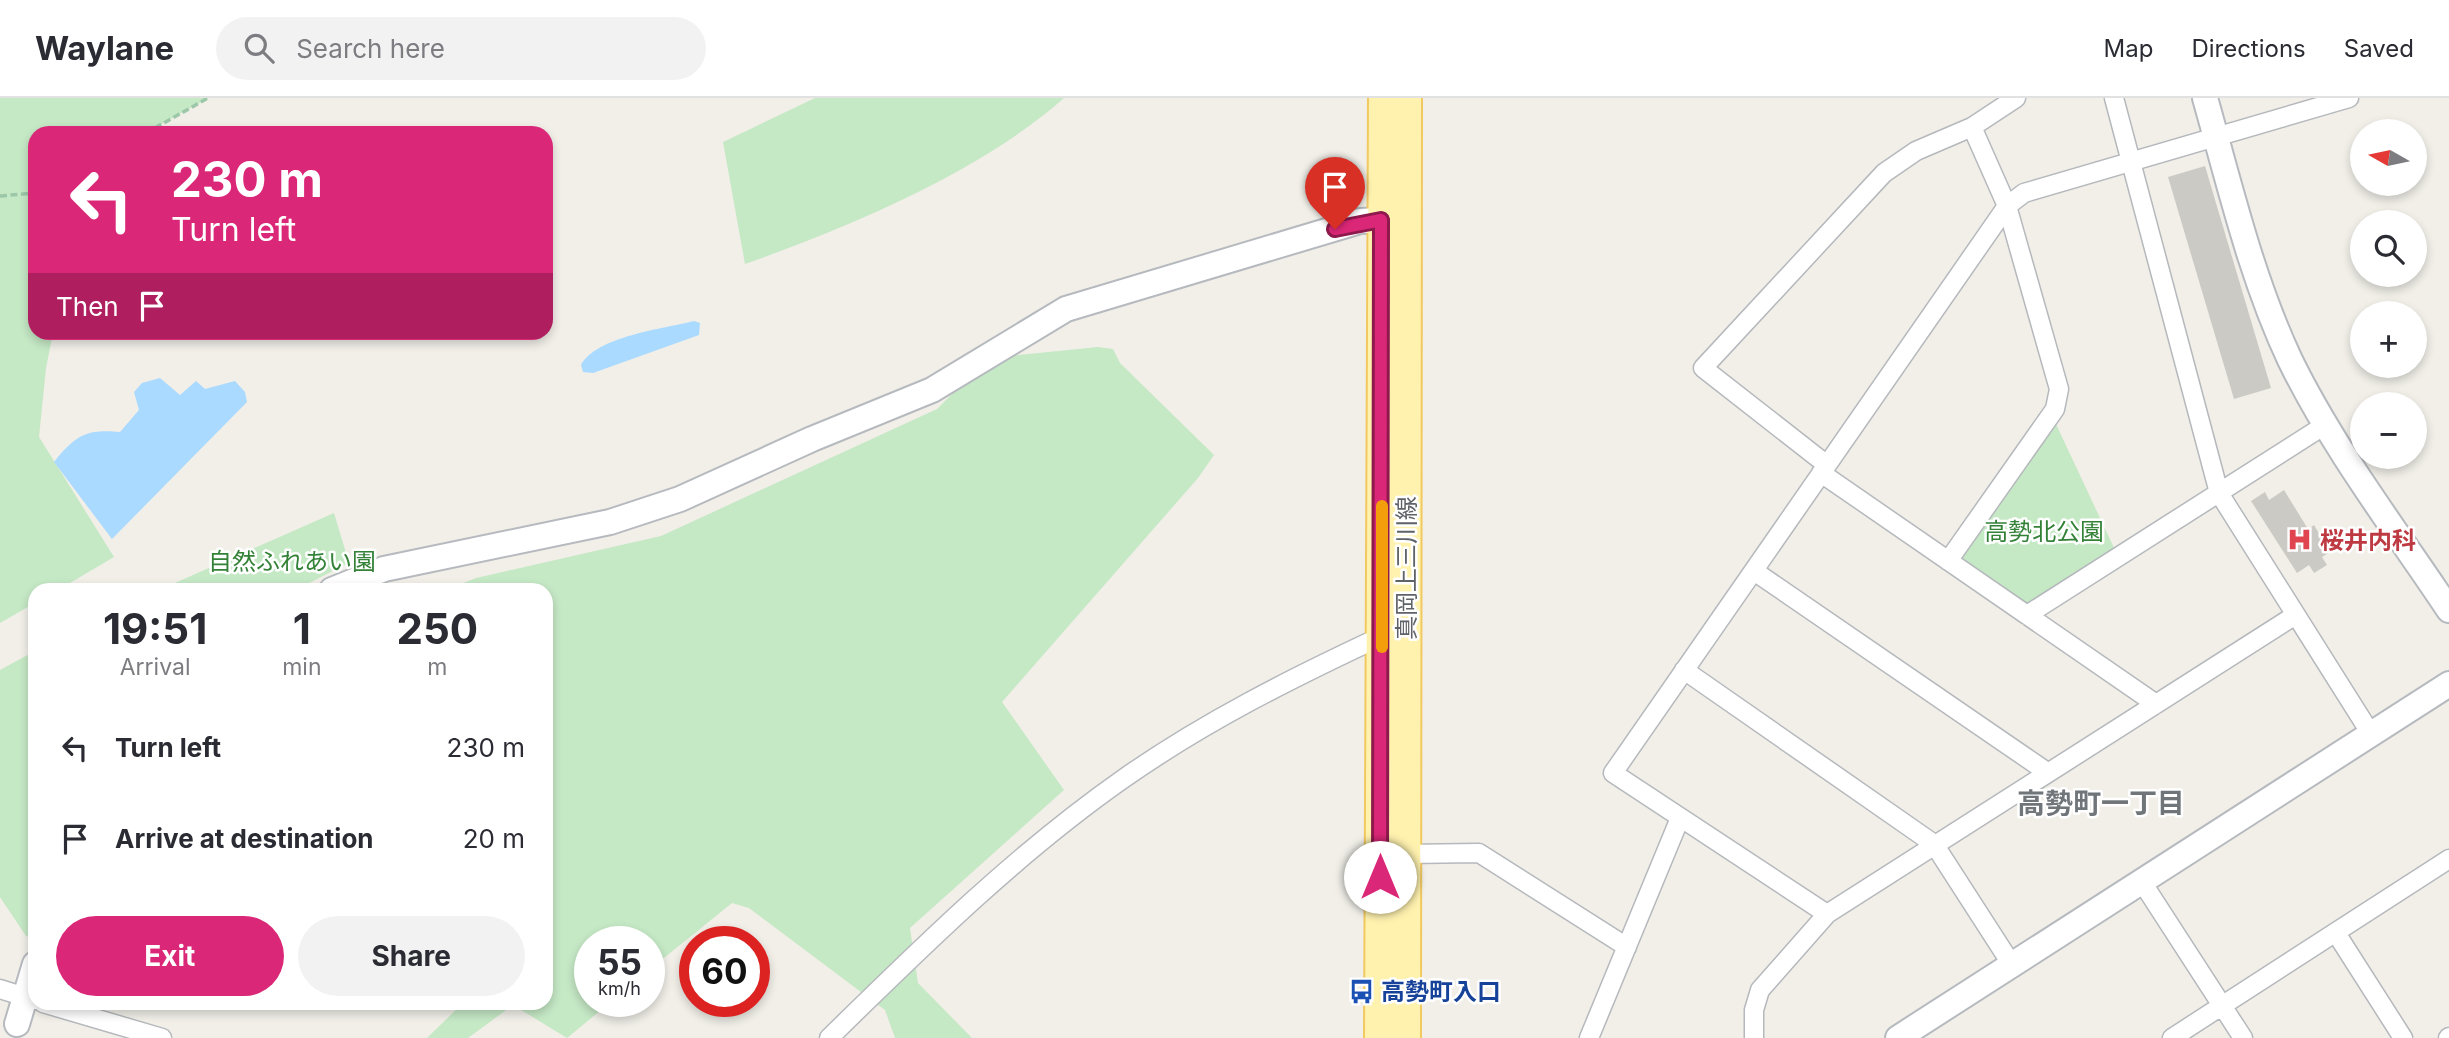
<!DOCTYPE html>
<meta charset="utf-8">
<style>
:root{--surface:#fff;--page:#f2f2f3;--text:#2b2b33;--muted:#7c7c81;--line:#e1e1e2;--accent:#db2777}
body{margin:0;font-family:Inter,"Noto Sans JP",sans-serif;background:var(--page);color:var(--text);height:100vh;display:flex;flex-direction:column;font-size:26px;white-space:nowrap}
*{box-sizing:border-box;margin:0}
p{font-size:23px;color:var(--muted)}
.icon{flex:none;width:38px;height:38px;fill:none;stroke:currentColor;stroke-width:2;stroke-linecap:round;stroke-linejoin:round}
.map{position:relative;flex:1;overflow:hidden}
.details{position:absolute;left:28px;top:485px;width:525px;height:427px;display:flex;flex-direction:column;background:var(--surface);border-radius:21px;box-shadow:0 4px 10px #0003}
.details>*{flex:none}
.top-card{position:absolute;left:28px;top:28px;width:525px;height:214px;border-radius:21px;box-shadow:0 4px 10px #0003;background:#db2777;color:#fff;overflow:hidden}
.needle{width:46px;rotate:279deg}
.fabs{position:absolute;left:2350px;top:21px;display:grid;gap:14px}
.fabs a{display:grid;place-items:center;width:77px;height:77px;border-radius:50%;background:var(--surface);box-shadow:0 4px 10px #0003;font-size:35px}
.speed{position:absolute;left:574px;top:828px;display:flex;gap:14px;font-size:35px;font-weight:700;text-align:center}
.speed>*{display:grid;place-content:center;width:91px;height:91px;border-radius:50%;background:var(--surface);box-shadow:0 4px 10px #0003;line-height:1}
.speed small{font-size:18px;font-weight:400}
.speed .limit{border:10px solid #d22;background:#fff;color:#111}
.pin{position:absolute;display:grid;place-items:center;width:60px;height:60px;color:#fff;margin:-72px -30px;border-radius:50% 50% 50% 0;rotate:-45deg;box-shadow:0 0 7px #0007}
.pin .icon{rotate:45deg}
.me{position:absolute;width:77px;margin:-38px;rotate:0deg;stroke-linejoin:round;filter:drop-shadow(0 0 5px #0008)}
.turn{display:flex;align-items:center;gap:24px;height:147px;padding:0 28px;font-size:32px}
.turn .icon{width:91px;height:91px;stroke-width:2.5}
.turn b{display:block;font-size:49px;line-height:60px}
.then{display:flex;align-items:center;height:66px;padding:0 28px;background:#0003;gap:14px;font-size:26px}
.eta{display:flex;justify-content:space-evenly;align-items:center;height:119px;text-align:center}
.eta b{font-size:42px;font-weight:700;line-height:49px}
.action{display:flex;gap:14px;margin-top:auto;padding:14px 28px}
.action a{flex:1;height:80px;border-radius:42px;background:var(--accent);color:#fff;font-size:28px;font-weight:700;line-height:80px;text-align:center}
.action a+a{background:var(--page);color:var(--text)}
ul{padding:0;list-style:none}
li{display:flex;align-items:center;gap:21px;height:91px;padding:0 28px}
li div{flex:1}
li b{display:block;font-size:26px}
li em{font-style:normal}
header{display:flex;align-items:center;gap:42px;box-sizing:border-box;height:98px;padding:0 35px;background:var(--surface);border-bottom:2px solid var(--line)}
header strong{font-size:33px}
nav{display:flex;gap:38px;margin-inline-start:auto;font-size:24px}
.search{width:490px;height:63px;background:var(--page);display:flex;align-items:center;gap:18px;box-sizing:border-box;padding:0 24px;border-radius:38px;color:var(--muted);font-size:26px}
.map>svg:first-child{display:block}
</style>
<header>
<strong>Waylane</strong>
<div class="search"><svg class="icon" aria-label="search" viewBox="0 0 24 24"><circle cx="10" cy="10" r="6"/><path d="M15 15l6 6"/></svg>Search here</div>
<nav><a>Map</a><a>Directions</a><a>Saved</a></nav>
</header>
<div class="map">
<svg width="2449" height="940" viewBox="0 0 2449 940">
<rect width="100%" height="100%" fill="#f1efe8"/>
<path fill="#c5e8c5" d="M0 0H209L145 35H35V234L53 235 46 270 39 339 114 459 58 492H35V505L0 525Z
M815 0H1064C981 74 849 129 745 166L723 44Z
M1098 249 1113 251 1120 265 1214 357 1198 380 1002 604 1064 692 910 830 918 885 972 940H895L885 912 749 810 732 805 649 872V844H590V903H612L567 940 513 907 468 940H427L463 905H546V492H446L476 480 661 438 937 311 988 260Z
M2055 324 2115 452 2032 509 2024 508 1962 460 1967 443Z
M334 415 349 465 295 492H159Z
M35 553V832L33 840 26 838 0 799V572Z"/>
<path fill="#aadaff" d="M694 223 700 225 699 237 593 275 583 274 581 267C597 238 663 231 694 223Z
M160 280 180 297 196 283 205 291 235 283 245 294 247 304 112 441 54 364C76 337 86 331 120 334L139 312 134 294 142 285Z"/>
<path fill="#cccac5" d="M2205 68 2271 290 2234 301 2168 79Z
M2284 392 2308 431 2314 427 2330 454 2322 459 2327 467 2314 475 2309 467 2297 475 2251 403 2265 394 2269 402Z"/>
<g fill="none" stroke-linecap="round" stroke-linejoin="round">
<defs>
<path id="street" d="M2114 0 2219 395 2371 636
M1827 367 1703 270 1884 75 1916 53 1972 29 2016 0
M1821 375 2156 606
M1948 463 2055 311 2059 291 2007 108 1972 29
M1754 473 2047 674
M2027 517 2325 327
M1684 572 1934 746 2012 867
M1406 756 1479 755 1627 849
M2142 784 2243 940
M1827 816 1613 675 2007 108 2024 95 2349 0
M2336 835 2403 940
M0 891 35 902
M43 905 162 940
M829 940C922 849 1016 756 1123 681 1204 624 1292 580 1382 538
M1589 940 1680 720
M1754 940V912L1760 892 1827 816 2294 518
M2172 940 2449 761
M2448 940 2449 939"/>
<path id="secondary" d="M2205 0C2230 88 2251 179 2290 262 2333 350 2395 431 2449 512
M332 492 384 471 610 424 680 401 812 341 932 292 1066 211 1360 123 1402 121
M17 926 35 866
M1898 940 2449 586"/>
<path id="primary" d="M1379 940 1383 0
M1406 940 1407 0"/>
</defs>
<use href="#street" stroke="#b5b8bc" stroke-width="21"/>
<use href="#secondary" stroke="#b6babf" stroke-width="28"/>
<use href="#primary" stroke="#f2c960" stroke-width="32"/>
<path stroke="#9cc7a9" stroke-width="3.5" stroke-dasharray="7 3.5" stroke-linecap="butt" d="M146 35 208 0
M0 98 35 95"/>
<use href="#street" stroke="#fff" stroke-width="18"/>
<use href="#secondary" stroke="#fff" stroke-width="24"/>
<use href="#primary" stroke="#fff2af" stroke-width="28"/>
</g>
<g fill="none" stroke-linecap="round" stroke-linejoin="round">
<defs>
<path id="route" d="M1335 131 1381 122 1380 779"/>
</defs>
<use href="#route" stroke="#8e194d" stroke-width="18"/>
<use href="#route" stroke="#db2777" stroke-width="12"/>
<path stroke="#f59e0b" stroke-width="12" d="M1382 408V549"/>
</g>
<defs>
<symbol id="hospital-bare" viewBox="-9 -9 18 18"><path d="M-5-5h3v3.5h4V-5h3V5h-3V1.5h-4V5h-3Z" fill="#e0444e" stroke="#fff" stroke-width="2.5" paint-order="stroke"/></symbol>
<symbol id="bus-bare" viewBox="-9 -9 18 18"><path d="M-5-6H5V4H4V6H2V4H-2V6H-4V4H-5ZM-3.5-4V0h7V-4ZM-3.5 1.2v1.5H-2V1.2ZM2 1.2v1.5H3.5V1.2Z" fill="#1a4fb4" stroke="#fff" stroke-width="2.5" paint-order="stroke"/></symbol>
</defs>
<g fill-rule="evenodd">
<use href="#hospital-bare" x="2282" y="424" width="35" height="35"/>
<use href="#bus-bare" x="1344" y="876" width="35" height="35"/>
</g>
<g text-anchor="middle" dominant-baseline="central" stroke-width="5" stroke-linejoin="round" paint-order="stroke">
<g font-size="24" fill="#348238" stroke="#fff">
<text x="2044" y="433">高勢北公園</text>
<text x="292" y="463">自然ふれあい園</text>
</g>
<g font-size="24" font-weight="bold" fill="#be3a42" stroke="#fff" text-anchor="start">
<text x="2320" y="442">桜井内科</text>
</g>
<g font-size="24" fill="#5f6368" stroke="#fff">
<text transform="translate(1406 470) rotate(-90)">真岡上三川線</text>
</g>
<g font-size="24" font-weight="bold" fill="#164399" stroke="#fff" text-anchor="start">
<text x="1381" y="893">高勢町入口</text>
</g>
<g font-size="28" font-weight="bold" fill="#70757a" stroke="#fff">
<text x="2101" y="705">高勢町一丁目</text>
</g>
</g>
</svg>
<div class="fabs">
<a><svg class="needle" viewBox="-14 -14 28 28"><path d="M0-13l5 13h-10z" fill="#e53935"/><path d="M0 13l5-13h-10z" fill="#7c7c81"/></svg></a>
<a><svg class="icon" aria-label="search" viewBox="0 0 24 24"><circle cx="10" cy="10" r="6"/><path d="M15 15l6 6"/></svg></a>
<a>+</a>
<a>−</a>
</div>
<div class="speed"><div>55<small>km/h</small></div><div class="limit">60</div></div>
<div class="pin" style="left:1335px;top:131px;background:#d93025"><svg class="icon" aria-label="arrive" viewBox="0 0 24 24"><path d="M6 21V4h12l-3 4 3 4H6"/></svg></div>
<svg class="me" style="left:1380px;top:779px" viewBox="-20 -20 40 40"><circle r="19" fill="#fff"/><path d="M0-13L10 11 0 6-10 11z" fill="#db2777"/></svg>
<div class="top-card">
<div class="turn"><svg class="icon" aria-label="left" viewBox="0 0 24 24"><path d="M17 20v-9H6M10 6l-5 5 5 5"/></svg><div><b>230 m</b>Turn left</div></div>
<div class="then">Then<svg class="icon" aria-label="arrive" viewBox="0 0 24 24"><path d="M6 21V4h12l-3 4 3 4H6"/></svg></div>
</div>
<section class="details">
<div class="eta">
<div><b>19:51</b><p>Arrival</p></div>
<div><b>1</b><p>min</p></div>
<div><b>250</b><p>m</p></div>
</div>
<ul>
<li><svg class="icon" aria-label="left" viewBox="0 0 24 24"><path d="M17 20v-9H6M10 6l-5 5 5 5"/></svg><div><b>Turn left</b></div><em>230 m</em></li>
<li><svg class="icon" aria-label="arrive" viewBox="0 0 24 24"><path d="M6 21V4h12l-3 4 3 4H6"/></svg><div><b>Arrive at destination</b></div><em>20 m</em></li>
</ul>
<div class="action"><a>Exit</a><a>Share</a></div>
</section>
</div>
